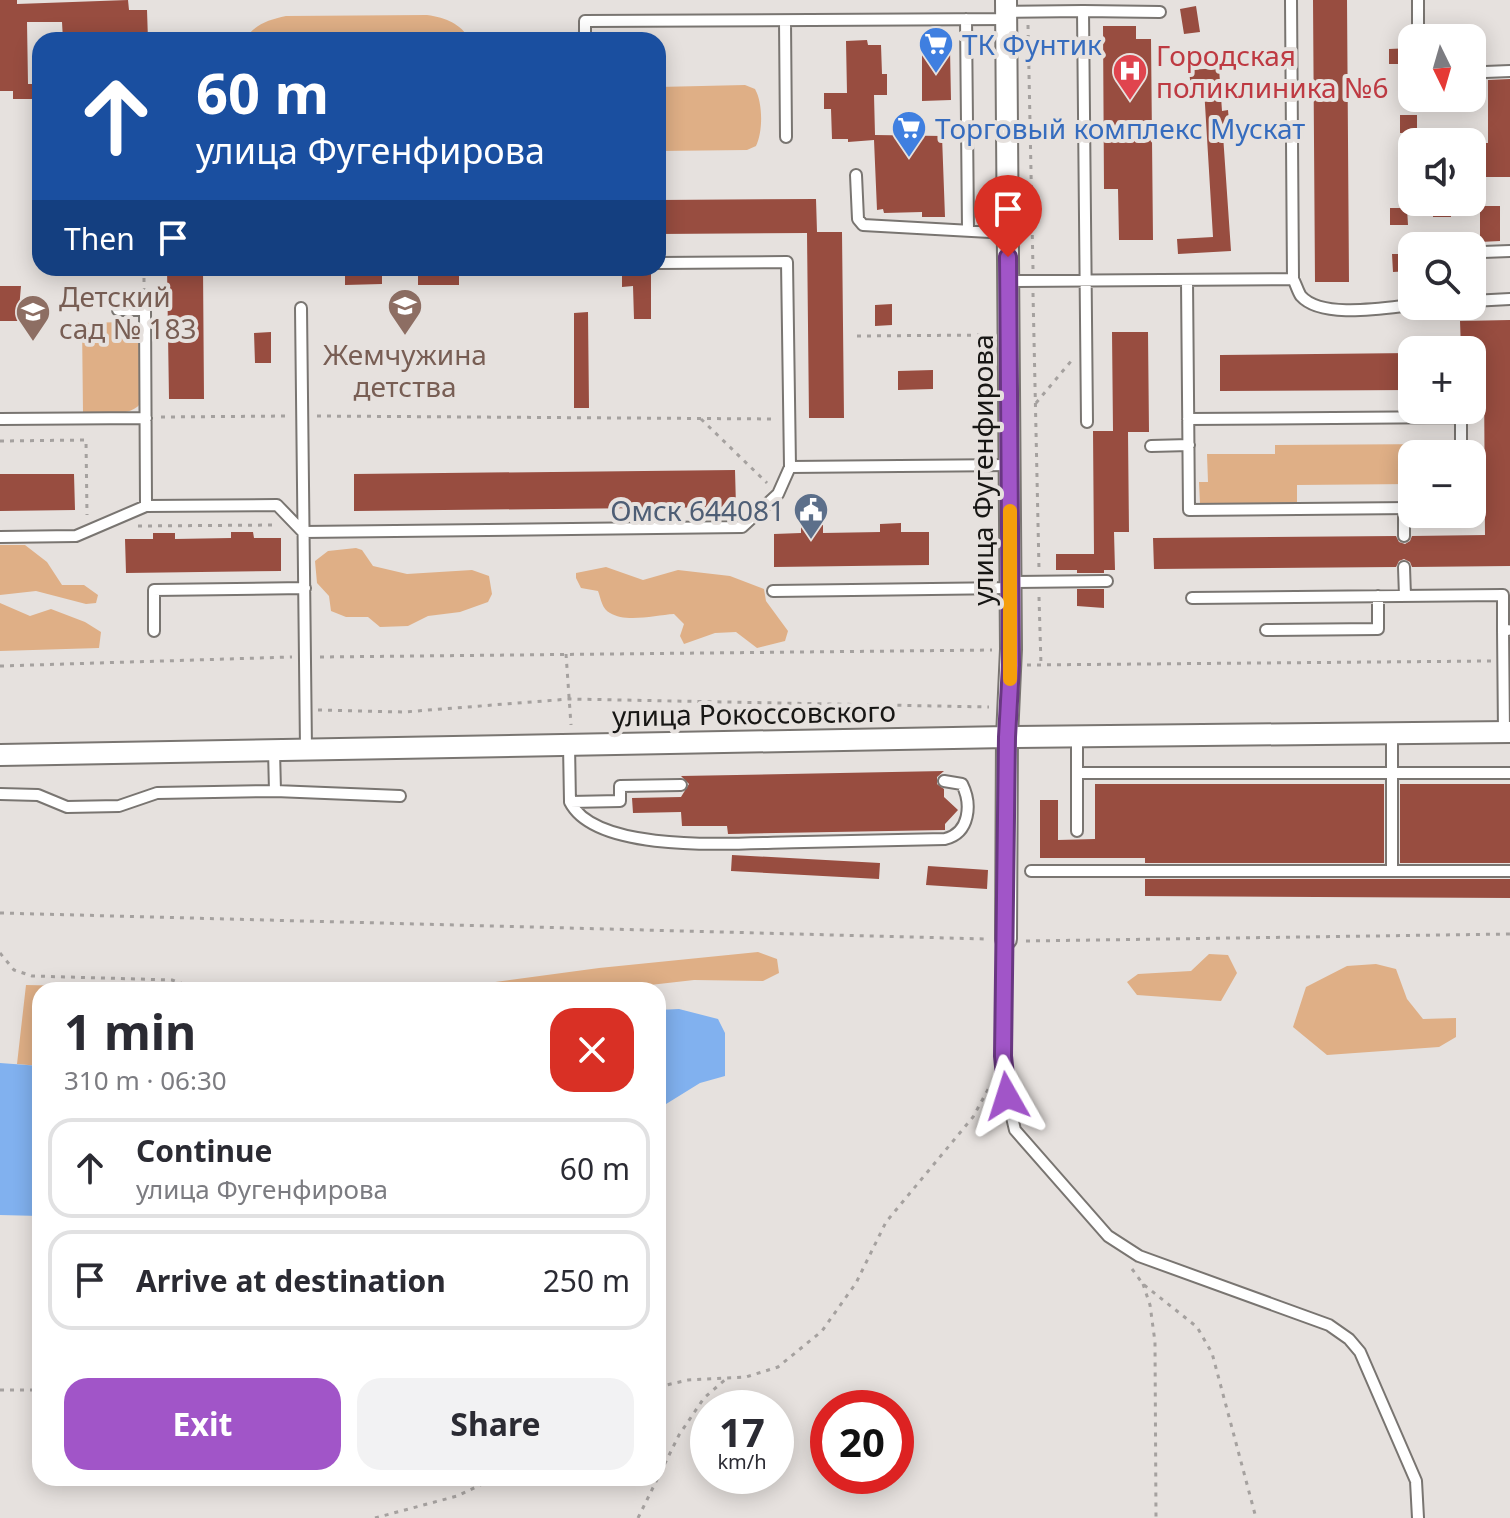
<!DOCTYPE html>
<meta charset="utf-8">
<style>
:root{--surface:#fff;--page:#f2f2f3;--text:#2b2b33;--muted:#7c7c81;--line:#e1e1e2;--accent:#a155c8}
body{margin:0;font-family:"Noto Sans",sans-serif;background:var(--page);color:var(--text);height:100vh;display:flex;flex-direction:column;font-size:30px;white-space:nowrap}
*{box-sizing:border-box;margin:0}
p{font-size:26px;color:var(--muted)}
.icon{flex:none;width:44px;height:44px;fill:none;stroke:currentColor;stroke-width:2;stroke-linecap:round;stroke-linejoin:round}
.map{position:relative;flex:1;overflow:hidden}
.drawer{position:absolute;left:32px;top:982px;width:634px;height:504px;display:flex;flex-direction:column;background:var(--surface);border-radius:24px;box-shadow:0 4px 20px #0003}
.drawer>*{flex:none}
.hud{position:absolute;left:32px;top:32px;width:634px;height:244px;border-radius:24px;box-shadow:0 4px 20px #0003;background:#1a4fa0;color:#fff;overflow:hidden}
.needle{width:52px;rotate:175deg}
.fabs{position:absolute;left:1398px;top:24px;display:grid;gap:16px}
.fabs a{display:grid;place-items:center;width:88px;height:88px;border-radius:16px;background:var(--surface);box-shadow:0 4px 20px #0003;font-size:40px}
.speed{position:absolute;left:690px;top:1390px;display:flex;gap:16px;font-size:40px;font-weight:700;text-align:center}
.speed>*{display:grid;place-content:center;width:104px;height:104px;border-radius:50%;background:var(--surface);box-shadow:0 4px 20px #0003;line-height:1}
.speed small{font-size:20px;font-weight:400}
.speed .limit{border:12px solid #d22;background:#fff;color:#111}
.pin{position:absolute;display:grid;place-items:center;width:68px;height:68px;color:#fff;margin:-82px -34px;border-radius:50% 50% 50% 0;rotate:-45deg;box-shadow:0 0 8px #0007}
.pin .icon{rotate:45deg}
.me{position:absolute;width:88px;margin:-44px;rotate:354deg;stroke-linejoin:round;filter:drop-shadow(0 0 6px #0008)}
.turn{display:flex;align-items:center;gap:28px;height:168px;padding:0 32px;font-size:36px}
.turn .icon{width:104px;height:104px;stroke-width:2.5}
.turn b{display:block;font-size:56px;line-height:68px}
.then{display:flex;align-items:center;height:76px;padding:0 32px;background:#0003;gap:16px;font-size:30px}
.round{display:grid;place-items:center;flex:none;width:84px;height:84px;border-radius:24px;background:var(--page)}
.headline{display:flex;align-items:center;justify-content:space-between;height:136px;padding:0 32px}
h1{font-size:48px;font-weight:700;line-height:60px}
.primary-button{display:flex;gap:16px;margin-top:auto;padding:16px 32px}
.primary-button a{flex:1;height:92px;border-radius:24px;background:var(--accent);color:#fff;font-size:32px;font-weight:700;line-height:92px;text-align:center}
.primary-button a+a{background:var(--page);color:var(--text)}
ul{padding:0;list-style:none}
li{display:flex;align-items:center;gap:24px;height:100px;margin:0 16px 12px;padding:0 16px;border:4px solid var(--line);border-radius:24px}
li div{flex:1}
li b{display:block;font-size:30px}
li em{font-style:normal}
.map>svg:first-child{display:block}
</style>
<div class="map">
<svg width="1510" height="1518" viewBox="0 0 1510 1518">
<rect width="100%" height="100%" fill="#e6e1de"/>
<path fill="#dfaf86" d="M427 15C447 18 459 23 471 40H244C255 24 268 20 286 16Z
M745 85 755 89C763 103 763 132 756 146L747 150 658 151V87Z
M126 322 136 326 140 335V404C129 418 100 412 83 413L82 323Z
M1437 444V454H1412V484L1297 485V503L1200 504 1199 482H1208L1207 454H1275V445Z
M0 545H25L47 562 62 585H84L98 595 96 603 86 604 36 591 0 595Z
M356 548 362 550 373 566 407 574 472 570 489 576 492 594 488 602 460 612 428 616 408 626 380 627 368 617H346L331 611 329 596 317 583 315 561 328 551Z
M606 567 643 580 678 570 730 576 764 589 766 601 788 631 785 641 757 648 736 632 715 633 684 644 680 636 684 624 674 614C656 615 626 623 610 613 602 609 601 599 598 591L581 588 576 578V573Z
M0 603 30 616 51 609 85 622 101 632 99 648 0 651Z
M758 952 777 959 779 973 763 981 694 980 606 990H436L599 968Z
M1209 954 1228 955 1237 973 1221 1001 1137 995 1127 982 1138 974 1191 971Z
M1376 964 1396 969 1407 999 1423 1019 1456 1018V1037L1439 1047 1327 1055 1293 1027 1306 987 1347 966Z
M26 985 170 988 176 990H40V1066L17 1064Z"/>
<path fill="#81b1ef" d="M679 1009 718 1019 725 1033V1076L700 1083 658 1109V1010Z
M0 1063 40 1066V1216L0 1215Z"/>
<path fill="#984d40" d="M0 0H17V4L128 0 129 10H147L148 40H63L62 22H27L28 84H39V99H13V91H0Z
M1313 0H1347L1349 282H1315Z
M1196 6 1200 32 1184 34 1180 9Z
M1103 26H1136V39H1151L1153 240H1119L1118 189H1104Z
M867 40 868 45H881L882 74H887V95H874L875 135 942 136 945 217H922V212L884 213 883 209 877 210 874 140 848 142V139H832L831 109H824V93H847L846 41Z
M1412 48V64H1389V49Z
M922 49H950L951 100 922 101Z
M1219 68 1222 111 1228 110 1230 134 1223 135 1231 251 1178 254 1177 239 1213 237 1204 88 1191 89 1189 70Z
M1510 79V177H1472V143H1488V80Z
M1400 115H1417V133H1400Z
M816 199 817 232H842L844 418H809L807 233 658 234V200Z
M1433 202H1451V217H1433Z
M1480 206H1500V241L1480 242Z
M1390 208H1407L1408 225H1390Z
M1392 254H1410V271L1393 272Z
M167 268H203L204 399H169Z
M345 268H382V284L345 285Z
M418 268H459V285H418Z
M651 271V319H634L633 286 622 287V272Z
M0 286H21L18 321H0Z
M892 304V325L875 326V305Z
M588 312 589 408H574V313Z
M1510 320V566L1412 567 1410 562 1404 559 1399 561 1396 567 1154 569 1153 538 1396 536 1399 542 1405 544 1410 541 1412 536 1485 535 1484 373H1472V350H1461L1460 321Z
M271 332V363H255L254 333Z
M1112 332H1148L1149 432H1128L1129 532H1114L1115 570H1104V573H1077V570H1056V554H1094L1093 431H1113Z
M1412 353V390L1220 391V355Z
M933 370V389L898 390V371Z
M735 470 736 507 354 511V474Z
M0 474H74L75 510 0 511Z
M901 523V532H929V565L774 567V534L801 533V525H823V533L880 532V524Z
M231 532H253L254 538H281V571L126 573 125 539H153V533H175V539L231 538Z
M1077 589H1104V608L1077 606Z
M944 771 937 777V784L944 789V797L958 810 945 824V830L728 834 727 826H682L681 812 633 813 632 798 681 797 689 784 681 776Z
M1095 784H1384V863H1145V858H1040V800H1058V840L1095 839Z
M1400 784H1510V863H1400Z
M732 855 880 863 879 879 731 871Z
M928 866 988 870 987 889 926 885Z
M1145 879H1510V898L1145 896Z"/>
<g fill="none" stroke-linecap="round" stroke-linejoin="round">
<defs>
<path id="service" d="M1291 0 1293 279C1296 284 1298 292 1301 296 1321 319 1384 308 1412 305
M1418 0V25
M1083 11 1160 12
M1006 12 1083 11 1087 422
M966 19 968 229
M785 21 786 137
M585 40V21L1006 19
M1485 72 1510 71
M856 175 858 219 863 225 1008 233
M1483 252 1510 251
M658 263 787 262 790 467
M1187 280 1189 510 1412 508
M1008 281 1293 279
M1472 301 1510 299
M301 308 306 749
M118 310H145L146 506
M0 419 146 418
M1188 419 1461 417V454
M1151 446 1189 445
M1404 508V536
M0 537 76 536 146 506 277 505 303 532 742 527 778 494 790 467 1010 465
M1404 567 1405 596
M1011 582 1107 581
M773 591 1011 588
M1192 598 1503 595V630
M1266 630 1378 629V596
M154 631V590L305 588
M1504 732 1503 630H1508
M1077 736V831
M569 745 570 802 620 801V786L681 785
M274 750 275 791
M1077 773H1510
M0 794 38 795 67 807 119 806 157 793 275 791 400 796
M570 802C598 857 749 842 804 842 851 841 898 840 945 839 970 833 972 804 962 784L944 781
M1031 871H1510
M1392 871V733
M1006 939 1003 1056 1007 1096 1015 1130 1108 1236 1139 1256 1329 1325 1349 1339 1360 1352 1416 1481 1418 1518"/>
<path id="minor" d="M1006 0 1011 649 1007 737 1006 939
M0 755 1007 737 1510 732"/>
</defs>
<use href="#service" stroke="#797571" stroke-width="14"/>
<use href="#minor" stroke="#797571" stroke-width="24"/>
<path stroke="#a5a19f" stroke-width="3" stroke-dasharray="4 6" stroke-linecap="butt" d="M1028 25 1033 269
M1030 127 1070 126
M144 268V298
M1033 293 1039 569
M857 336 990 335
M1036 403 1072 360
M317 416 777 419
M161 417 289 416
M701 419 767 483
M0 441 86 440 87 515
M138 526 278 525
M1039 597 1041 665
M566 654 571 725
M320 657 992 650
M1027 665 1491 661
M0 666 292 657
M318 710 404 712 569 699 989 707
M0 913 986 939
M1026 941 1510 934
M0 953 14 970 32 976 172 980 200 990
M1132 1269 1143 1284 1197 1327 1212 1353 1256 1518
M1143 1284 1150 1305 1155 1342 1156 1518
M658 1387 688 1380 746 1377 778 1367 822 1331 856 1283 886 1222 973 1117 991 1084
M0 1390H40
M375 1518 457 1496 495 1478
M638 1518 679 1435 704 1398 727 1378"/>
<use href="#service" stroke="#fff" stroke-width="10"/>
<use href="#minor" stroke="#fff" stroke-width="20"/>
</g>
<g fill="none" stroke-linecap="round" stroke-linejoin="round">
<defs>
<path id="route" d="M1007 1096 1003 1056 1007 737 1011 665 1008 257"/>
</defs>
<use href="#route" stroke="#693782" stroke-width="20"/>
<use href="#route" stroke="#a155c8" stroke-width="14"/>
<path stroke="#f59e0b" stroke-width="14" d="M1010 511V679"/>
</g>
<defs>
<symbol id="supermarket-pin" viewBox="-11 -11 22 30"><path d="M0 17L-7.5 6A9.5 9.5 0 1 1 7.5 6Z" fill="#3f7fe0" stroke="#e6e1de"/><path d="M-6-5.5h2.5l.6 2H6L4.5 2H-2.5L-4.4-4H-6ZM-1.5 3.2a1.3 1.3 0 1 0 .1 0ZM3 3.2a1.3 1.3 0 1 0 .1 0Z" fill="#fff"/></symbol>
<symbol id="hospital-pin" viewBox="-11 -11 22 30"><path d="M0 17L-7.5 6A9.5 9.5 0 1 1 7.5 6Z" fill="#e0444e" stroke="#e6e1de"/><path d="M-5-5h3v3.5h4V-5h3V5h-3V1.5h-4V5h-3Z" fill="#fff"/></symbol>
<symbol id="school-pin" viewBox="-11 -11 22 30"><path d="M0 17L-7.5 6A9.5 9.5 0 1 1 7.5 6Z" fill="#8d6e63" stroke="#e6e1de"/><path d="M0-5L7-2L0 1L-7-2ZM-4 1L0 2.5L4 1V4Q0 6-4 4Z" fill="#fff"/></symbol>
<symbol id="civic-pin" viewBox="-11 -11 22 30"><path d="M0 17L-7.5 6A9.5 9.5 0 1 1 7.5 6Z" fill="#5c6f8a" stroke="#e6e1de"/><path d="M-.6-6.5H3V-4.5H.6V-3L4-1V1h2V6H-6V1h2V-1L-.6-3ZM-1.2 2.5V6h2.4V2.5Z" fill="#fff"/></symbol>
</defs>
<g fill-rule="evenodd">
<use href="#supermarket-pin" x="916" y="24" width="40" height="54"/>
<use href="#hospital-pin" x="1110" y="51" width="40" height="54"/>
<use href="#supermarket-pin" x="889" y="108" width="40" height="54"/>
<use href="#school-pin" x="385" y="286" width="40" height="54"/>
<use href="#school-pin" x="13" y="292" width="40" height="54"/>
<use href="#civic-pin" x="791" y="490" width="40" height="54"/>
</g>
<g text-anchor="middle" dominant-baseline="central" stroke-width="8" stroke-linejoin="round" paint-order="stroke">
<g font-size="28" fill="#366cbe" stroke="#e6e1de" text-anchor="start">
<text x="962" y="44">ТК Фунтик</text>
<text x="935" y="128">Торговый комплекс Мускат</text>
</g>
<g font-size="28" fill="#be3a42" stroke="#e6e1de" text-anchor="start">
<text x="1156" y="55">Городская<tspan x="1156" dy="32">поликлиника №6</tspan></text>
</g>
<g font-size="28" fill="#785e54" stroke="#e6e1de" text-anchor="start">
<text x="59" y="296">Детский<tspan x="59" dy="32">сад № 183</tspan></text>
<text x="405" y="354" text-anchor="middle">Жемчужина<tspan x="405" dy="32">детства</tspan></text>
</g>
<g font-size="28" fill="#181715" stroke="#e6e1de">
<text transform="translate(982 470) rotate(-90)">улица Фугенфирова</text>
<text transform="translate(754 713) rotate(-1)">улица Рокоссовского</text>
</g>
<g font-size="28" fill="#4e5e75" stroke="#e6e1de" text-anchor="end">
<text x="785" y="510">Омск 644081</text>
</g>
</g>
</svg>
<div class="fabs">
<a><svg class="needle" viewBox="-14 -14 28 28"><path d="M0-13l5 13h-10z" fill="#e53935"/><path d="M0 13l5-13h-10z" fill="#7c7c81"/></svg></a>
<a><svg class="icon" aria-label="sound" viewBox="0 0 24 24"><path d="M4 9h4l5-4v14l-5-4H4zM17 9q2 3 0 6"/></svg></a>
<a><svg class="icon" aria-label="search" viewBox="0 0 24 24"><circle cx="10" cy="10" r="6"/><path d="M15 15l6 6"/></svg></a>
<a>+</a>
<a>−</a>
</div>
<div class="speed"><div>17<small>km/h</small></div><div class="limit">20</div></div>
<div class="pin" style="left:1008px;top:257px;background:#d93025"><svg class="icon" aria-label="arrive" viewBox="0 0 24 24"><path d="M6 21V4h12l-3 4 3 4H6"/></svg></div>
<svg class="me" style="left:1007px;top:1096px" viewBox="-20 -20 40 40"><path d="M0-17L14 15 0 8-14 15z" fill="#a155c8" stroke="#fff" stroke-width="4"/></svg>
<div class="hud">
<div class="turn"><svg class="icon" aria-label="ahead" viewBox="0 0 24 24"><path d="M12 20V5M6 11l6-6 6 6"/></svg><div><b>60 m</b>улица Фугенфирова</div></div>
<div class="then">Then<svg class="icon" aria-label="arrive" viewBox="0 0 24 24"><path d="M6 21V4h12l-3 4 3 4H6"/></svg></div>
</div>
<section class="drawer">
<div class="headline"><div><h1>1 min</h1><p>310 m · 06:30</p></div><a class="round" style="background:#d93025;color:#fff"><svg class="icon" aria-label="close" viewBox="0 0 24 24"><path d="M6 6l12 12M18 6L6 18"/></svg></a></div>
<ul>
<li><svg class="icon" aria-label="ahead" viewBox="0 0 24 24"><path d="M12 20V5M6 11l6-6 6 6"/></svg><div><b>Continue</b><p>улица Фугенфирова</p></div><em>60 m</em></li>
<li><svg class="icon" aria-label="arrive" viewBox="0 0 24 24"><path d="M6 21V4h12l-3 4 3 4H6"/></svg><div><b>Arrive at destination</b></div><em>250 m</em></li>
</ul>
<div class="primary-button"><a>Exit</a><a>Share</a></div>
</section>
</div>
